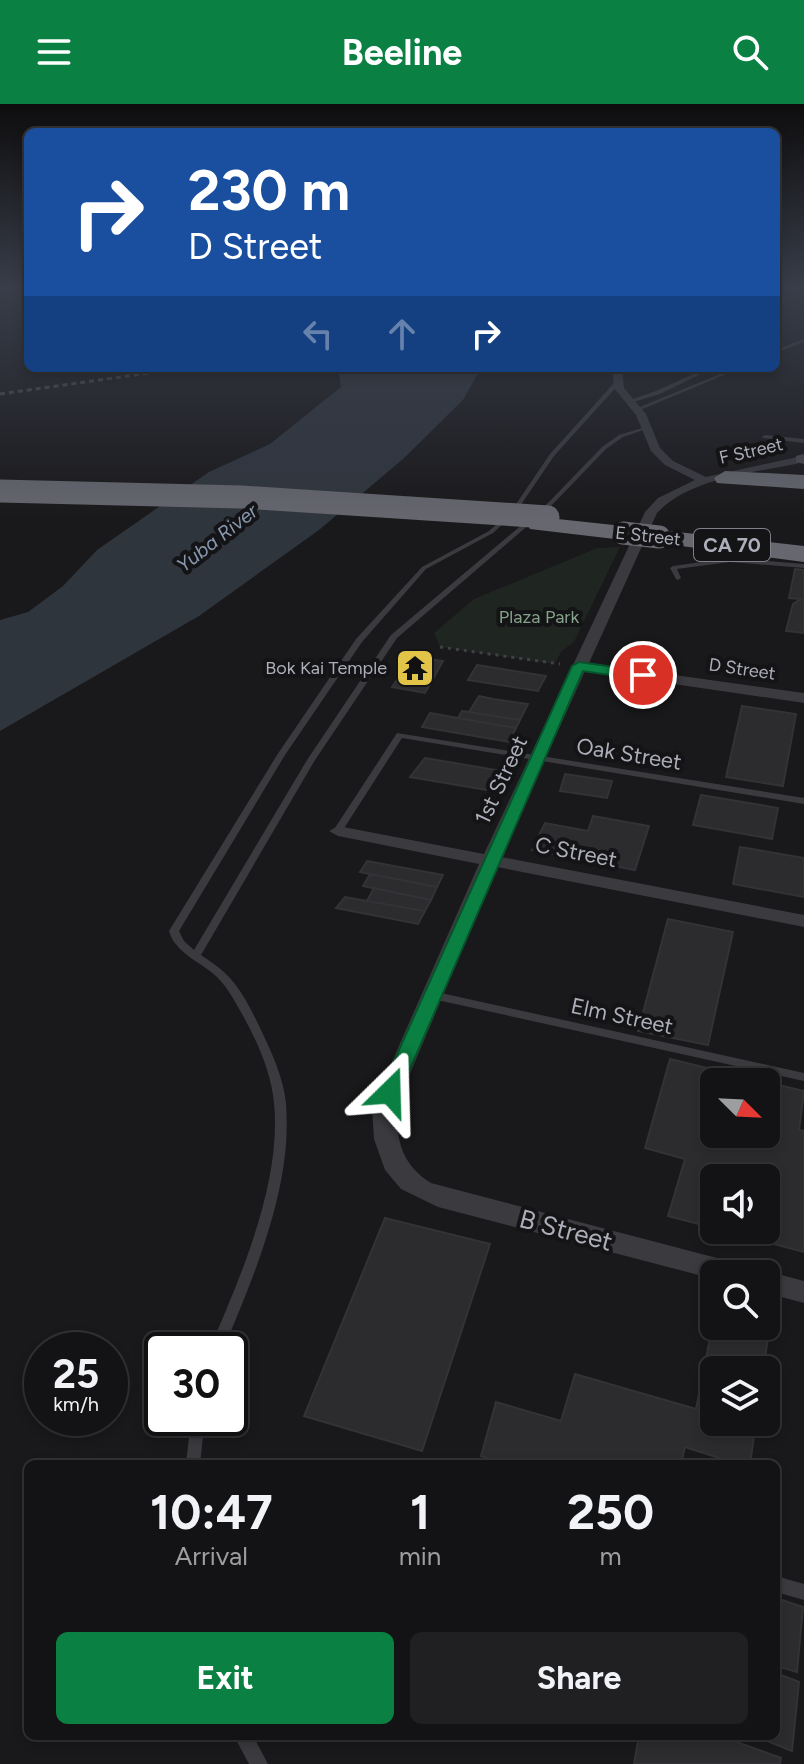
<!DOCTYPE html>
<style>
:root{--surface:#131214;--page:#202022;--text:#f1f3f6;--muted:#9d9ea0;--line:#323234;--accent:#0b8043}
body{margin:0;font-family:Figtree,sans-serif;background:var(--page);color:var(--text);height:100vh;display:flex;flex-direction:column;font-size:30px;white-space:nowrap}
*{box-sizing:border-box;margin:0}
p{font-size:26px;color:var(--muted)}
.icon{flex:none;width:44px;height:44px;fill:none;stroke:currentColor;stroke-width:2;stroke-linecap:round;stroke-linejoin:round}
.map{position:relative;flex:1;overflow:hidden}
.side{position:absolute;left:24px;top:1356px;width:756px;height:280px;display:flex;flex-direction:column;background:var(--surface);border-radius:12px;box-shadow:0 4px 12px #0003,0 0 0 2px var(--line)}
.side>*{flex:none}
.hud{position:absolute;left:24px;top:24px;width:756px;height:244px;border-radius:12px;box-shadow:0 4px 12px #0003,0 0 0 2px var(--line);background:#1a4fa0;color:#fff;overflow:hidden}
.needle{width:52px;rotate:114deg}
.tools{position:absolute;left:700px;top:964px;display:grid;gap:16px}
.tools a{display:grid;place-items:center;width:80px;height:80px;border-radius:12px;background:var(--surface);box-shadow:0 4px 12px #0003,0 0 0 2px var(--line);font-size:40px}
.speed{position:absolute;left:24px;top:1228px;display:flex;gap:16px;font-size:40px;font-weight:700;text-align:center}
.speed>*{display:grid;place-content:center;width:104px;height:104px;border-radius:50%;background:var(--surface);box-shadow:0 4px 12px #0003,0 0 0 2px var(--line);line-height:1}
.speed small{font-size:20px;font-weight:400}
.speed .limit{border:4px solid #111;border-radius:12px;background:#fff;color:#111}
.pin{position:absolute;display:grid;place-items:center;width:68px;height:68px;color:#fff;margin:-34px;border:4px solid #fff;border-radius:50%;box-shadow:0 2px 8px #0007}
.me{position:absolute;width:88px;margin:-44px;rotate:22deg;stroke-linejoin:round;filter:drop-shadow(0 0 6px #0008)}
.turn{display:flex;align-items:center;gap:28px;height:168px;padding:0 32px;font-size:36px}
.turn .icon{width:104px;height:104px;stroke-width:2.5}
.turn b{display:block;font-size:56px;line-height:68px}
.lanes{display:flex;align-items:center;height:76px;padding:0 32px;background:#0003;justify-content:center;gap:40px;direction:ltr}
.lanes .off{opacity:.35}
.eta{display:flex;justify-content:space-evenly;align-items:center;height:136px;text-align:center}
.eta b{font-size:48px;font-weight:700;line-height:56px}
.action{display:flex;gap:16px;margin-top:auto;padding:16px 32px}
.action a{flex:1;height:92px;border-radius:12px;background:var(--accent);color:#fff;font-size:32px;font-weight:700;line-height:92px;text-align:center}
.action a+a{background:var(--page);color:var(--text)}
header{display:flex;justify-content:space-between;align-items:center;height:104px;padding:0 32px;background:var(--accent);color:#fff;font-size:36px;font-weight:700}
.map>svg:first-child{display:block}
</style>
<header><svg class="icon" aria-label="menu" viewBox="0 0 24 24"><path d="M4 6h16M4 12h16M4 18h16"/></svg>Beeline<svg class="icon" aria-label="search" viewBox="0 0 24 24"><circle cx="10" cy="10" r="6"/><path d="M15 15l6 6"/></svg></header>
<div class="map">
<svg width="804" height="1660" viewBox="0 0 804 1660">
<rect width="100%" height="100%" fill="#19181a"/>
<path fill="#1f2520" d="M620 443 574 538 562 547 554 560 440 543 434 529 474 495 597 444Z"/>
<path fill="#2f353d" d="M338 264H481L463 296 403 355 319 426 199 512 0 627V516L28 508 63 482 97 446 209 368 270 340 341 283Z"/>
<path fill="#2c2b2e" stroke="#333236" stroke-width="2" d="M795 465 804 466V529L786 527 793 500 801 495 789 494Z
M412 553 443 557 425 589 392 583Z
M477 561 546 572 538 587 468 576Z
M479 592 493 595 528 600 520 616 469 608Z
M742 602 796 610 783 682 726 673Z
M462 607 469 608 520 616 516 624 458 614Z
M430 609 458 614 516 624 509 638 422 623Z
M425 654 496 666 486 686 410 673Z
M565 670 612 677 607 694 560 687Z
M701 691 778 704 772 735 693 721Z
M593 712 649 722 635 766 532 746 545 719 588 727Z
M740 743 804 754V793L733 780Z
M367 757 443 771 437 783 360 768Z
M370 770 437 783 431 796 363 782Z
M374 784 431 796 425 807 367 797Z
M345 793 367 797 425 807 418 820 336 804Z
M668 815 733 828 708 941 638 927Z
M670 955 765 978H714V1030H766V978L804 987 799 1026 804 1027V1148L721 1126H766V1074H714V1124L668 1112 685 1055 645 1044Z
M385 1114 490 1140 422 1347 304 1312Z
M713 1219 714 1222 768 1234 763 1266H714V1318H756L750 1360H738L685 1343 681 1360H506L481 1352 496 1298 561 1317 575 1270 696 1305Z
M776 1494 803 1503 797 1568 776 1562Z
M776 1569 799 1578 792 1647 755 1632H776Z
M639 1632H720L781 1654 780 1660H634Z"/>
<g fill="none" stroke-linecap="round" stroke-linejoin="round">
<path stroke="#404146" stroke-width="3" stroke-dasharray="3 5" stroke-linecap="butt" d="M440 543 560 560"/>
<path fill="#3a3a3f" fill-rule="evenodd" d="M804 235V238L776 249V246Z
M707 264H713L660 290 630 299 627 297 656 287Z
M735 264H741L640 306 635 305Z
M615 278 620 279 554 352 516 408 493 429 426 465 362 538 285 651 179 827 184 837 194 846 307 656 391 531 549 398 602 343 619 331 649 322V324L623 333 606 345 553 400 397 534 315 656 201 851C209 857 218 862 225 869 241 884 252 907 261 926 272 949 284 975 286 1000 293 1082 254 1172 223 1246H209C240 1174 282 1079 274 999 271 966 255 932 238 903 232 892 225 881 217 873 201 858 175 849 169 827L277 651 356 535 422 463 489 427 512 406 550 350Z
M765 331 804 335V339L763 334 762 333Z
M730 454 804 460V464L730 458 677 465 681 474 678 476 676 475 670 464 673 462Z
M397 629 804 694V700L402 634 341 729H335L333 727Z
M432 887 804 969V977L428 894 427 891Z
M191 1314H205L200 1360H186Z
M776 1472 804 1480V1496L776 1488Z
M234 1632H253L268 1660H249Z"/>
<path fill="#3a3a3f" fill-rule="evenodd" d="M612 264H622L624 284 646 310 660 344 673 357 706 373 802 352 804 358C756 369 691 373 657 409L589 559 804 589V599L585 567 501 753 804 811V823L497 763 396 1003C397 1037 401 1060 431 1079L736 1159 745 1162 749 1170H714V1175L438 1103 401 1085 385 1066 374 1035 372 1003 479 760 338 732 329 727 338 722 484 750 645 408 658 394 695 376 665 361 651 347 636 311 614 284Z
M766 1167 804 1177V1199L766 1189V1170H757Z"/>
<path fill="#48484f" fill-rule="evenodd" d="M804 350V360L796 358V352Z"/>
<path fill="#66676f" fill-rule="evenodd" d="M725 367 804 371V385L717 379 714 374Z
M539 413 623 422 635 429 623 436 530 425 527 420Z
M659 426 804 442V458L650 438 647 433 650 428Z"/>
<path stroke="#4d4d54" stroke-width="3" stroke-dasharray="5 4" stroke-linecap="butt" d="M0 290 184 264"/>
<path stroke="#66676f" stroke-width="23" d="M0 387 241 393 548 413
M623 429 659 433"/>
</g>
<linearGradient id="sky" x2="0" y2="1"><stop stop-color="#0e0d0e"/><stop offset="0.44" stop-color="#383d49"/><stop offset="1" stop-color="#383d49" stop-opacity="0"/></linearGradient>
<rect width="804" height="418" fill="url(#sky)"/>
<path fill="#0b8043" stroke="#07532c" stroke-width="2" d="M579 558 643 567 650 571 643 576 583 567 400 988 397 993H383L380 988 572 562Z"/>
<defs>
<symbol id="temple-square" viewBox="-11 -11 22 22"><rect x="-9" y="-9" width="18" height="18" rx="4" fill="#e2c448" stroke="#141315"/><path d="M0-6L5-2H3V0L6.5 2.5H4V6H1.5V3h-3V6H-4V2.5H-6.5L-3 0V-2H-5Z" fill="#111"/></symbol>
</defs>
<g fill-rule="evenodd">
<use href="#temple-square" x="393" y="542" width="44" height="44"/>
</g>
<g text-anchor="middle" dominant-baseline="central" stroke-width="8" stroke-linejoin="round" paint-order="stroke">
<g font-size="18" fill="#acaeb9" stroke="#141315">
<text transform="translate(751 347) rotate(-13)">F Street</text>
<text transform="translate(648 432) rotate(6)">E Street</text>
<text transform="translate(742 565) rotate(8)">D Street</text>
</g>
<g font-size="18" fill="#85a28b" stroke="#141315">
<text x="539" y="513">Plaza Park</text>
</g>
<g font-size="18" fill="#acaeb9" stroke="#141315" text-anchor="end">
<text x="387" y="564">Bok Kai Temple</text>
</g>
<g font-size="20" font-style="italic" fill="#8697b0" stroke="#141315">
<text transform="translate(217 434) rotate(-38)">Yuba River</text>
</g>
<rect fill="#141315" stroke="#7e8088" stroke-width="2" x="694" y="425" width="76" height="32" rx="6"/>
<g font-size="20" font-weight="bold" fill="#acaeb9">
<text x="732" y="441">CA 70</text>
</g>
<g font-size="22" fill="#acaeb9" stroke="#141315">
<text transform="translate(629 650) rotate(9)">Oak Street</text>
<text transform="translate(501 676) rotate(-65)">1st Street</text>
<text transform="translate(576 748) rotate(11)">C Street</text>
<text transform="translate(622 912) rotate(12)">Elm Street</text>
</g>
<g font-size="26" fill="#acaeb9" stroke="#141315">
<text transform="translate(566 1126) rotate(15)">B Street</text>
</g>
</g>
</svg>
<div class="tools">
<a><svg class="needle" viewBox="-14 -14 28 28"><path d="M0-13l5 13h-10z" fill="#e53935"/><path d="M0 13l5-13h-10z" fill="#9d9ea0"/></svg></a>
<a><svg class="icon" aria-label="sound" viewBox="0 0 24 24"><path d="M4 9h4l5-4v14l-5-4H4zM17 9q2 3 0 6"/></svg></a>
<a><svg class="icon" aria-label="search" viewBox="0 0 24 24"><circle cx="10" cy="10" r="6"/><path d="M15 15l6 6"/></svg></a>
<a><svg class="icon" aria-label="layers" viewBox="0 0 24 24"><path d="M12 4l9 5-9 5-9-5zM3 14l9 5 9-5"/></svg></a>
</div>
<div class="speed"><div>25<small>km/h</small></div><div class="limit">30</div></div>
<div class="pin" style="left:643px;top:571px;background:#d93025"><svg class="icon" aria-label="arrive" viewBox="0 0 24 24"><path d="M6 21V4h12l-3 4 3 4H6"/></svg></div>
<svg class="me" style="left:390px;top:988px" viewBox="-20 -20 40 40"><path d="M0-17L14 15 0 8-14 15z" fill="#0b8043" stroke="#fff" stroke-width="4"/></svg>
<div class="hud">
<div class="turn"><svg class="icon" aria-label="right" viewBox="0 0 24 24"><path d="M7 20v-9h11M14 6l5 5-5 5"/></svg><div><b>230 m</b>D Street</div></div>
<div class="lanes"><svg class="icon off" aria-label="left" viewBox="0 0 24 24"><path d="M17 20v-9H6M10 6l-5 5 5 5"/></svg><svg class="icon off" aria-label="ahead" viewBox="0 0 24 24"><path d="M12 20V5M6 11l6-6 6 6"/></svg><svg class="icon" aria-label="right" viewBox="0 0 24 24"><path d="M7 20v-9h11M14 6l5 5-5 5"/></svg></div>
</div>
<section class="side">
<div class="eta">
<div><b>10:47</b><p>Arrival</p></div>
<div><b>1</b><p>min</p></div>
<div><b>250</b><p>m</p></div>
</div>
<div class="action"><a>Exit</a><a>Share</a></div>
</section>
</div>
